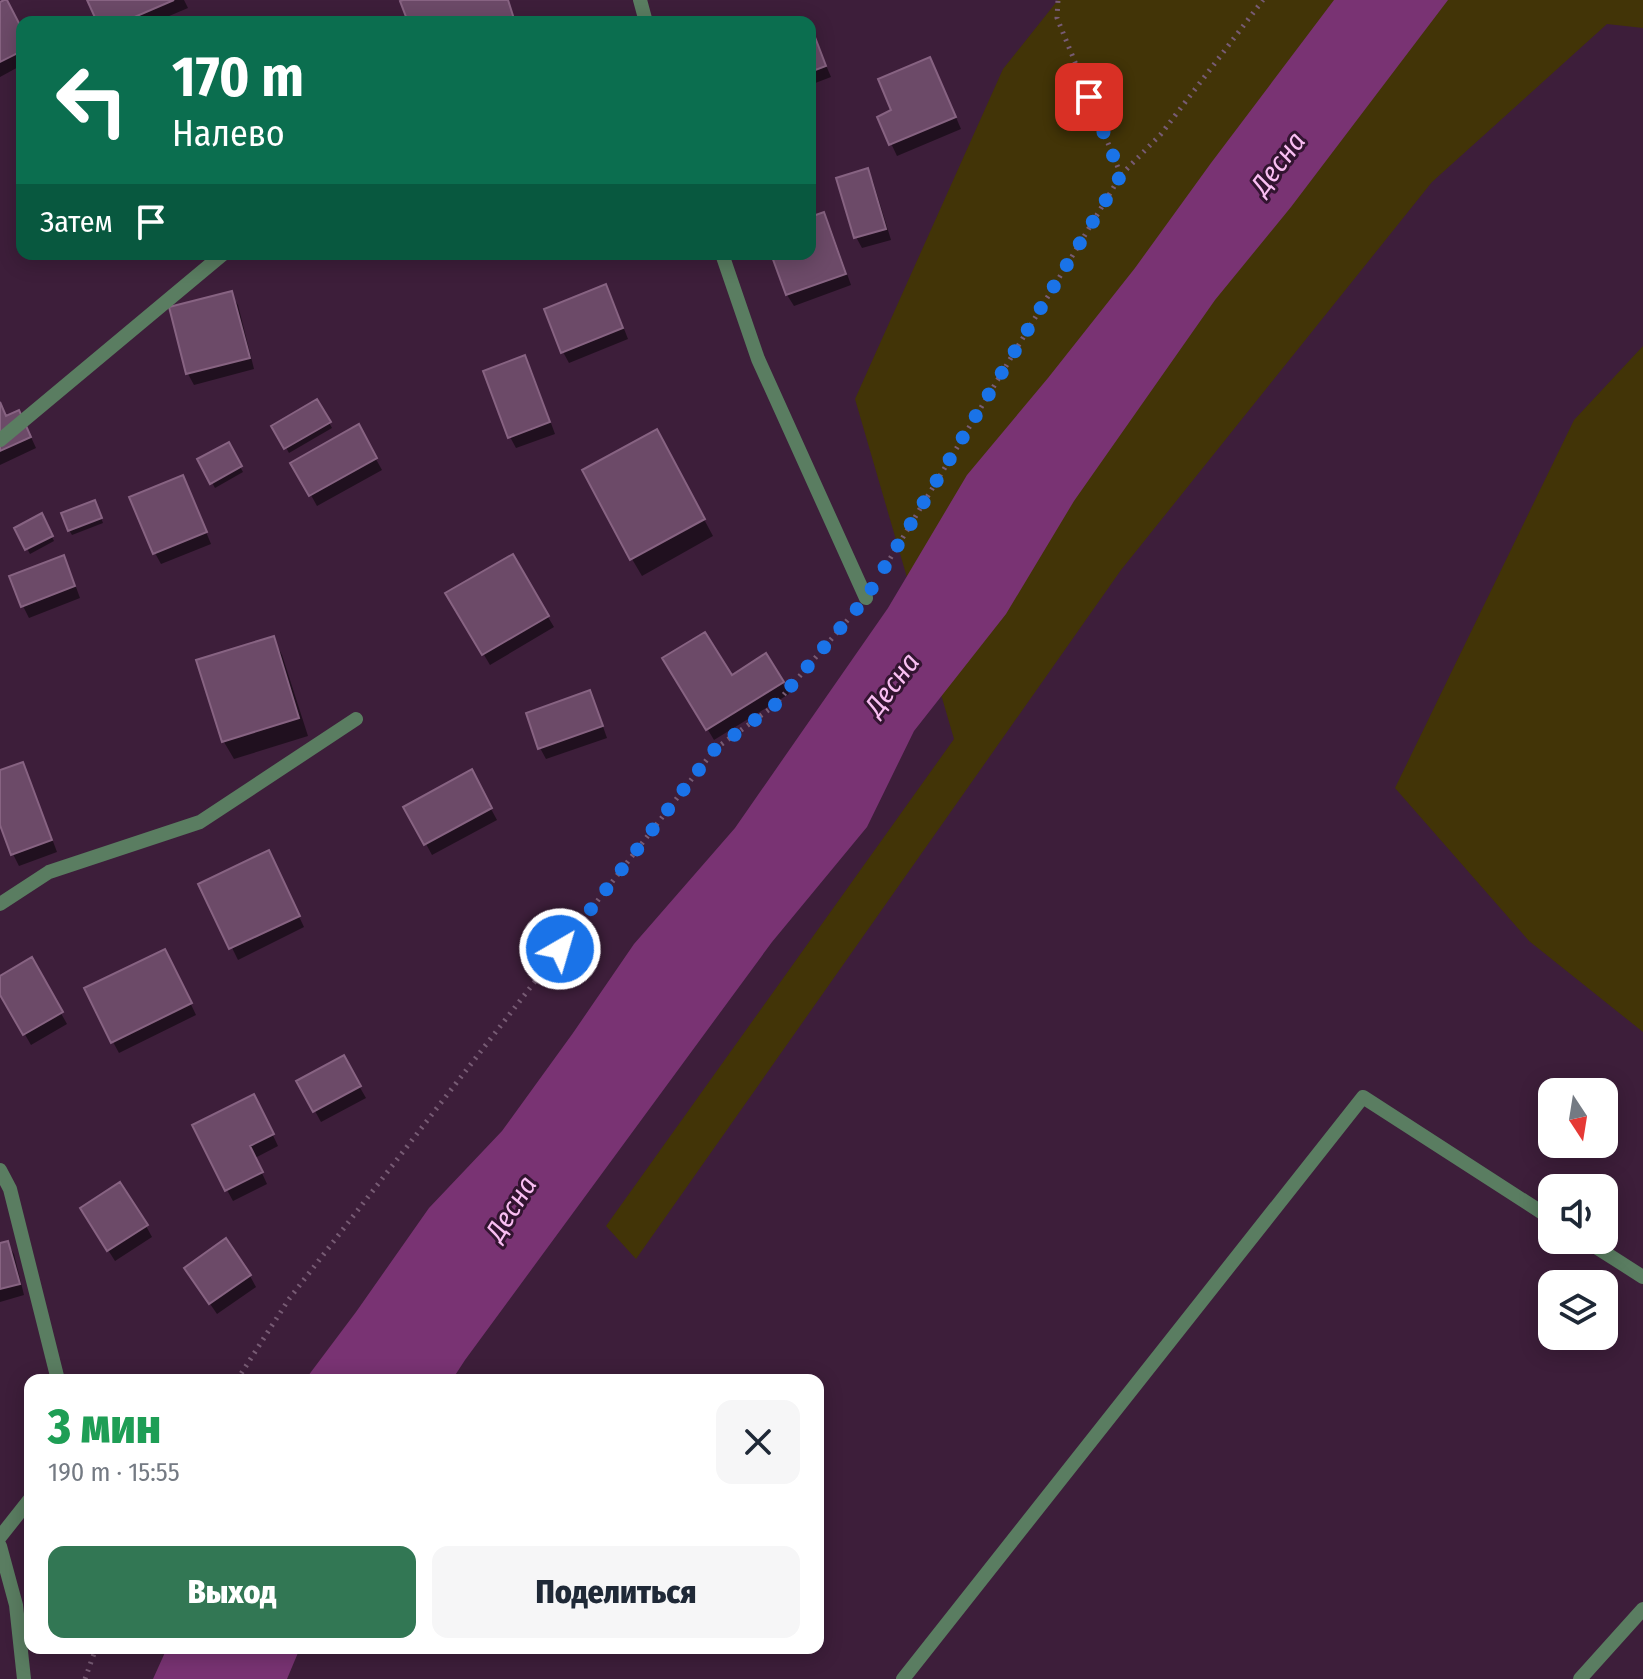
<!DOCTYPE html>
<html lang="ru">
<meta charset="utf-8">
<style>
:root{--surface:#fff;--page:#f6f6f7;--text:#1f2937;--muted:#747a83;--accent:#327754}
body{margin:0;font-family:"Fira Sans Condensed",sans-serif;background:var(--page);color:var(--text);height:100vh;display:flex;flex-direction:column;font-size:30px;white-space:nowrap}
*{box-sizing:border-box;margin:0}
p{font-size:26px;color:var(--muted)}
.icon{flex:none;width:44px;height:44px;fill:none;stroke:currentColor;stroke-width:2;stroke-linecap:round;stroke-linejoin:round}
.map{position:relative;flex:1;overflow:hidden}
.panel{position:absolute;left:24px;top:1374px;width:800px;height:280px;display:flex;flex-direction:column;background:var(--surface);border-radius:16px;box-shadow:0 4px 20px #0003}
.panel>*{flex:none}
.banner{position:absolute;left:16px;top:16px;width:800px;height:244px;border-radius:16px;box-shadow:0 4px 20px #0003;background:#0b6e4f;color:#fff;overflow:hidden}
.needle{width:52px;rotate:168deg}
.buttons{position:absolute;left:1538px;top:1078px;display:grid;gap:16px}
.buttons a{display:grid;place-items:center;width:80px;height:80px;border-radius:16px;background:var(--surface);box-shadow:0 4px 20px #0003;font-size:40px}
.pin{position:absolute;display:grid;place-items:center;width:68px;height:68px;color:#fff;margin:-34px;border-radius:16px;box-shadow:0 4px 12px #0006}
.me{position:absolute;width:88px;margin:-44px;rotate:38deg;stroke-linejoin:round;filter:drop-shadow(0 0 6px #0008)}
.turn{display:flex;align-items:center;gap:28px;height:168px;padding:0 24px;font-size:36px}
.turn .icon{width:104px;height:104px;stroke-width:2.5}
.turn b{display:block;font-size:56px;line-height:68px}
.then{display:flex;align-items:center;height:76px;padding:0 24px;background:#0003;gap:16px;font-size:30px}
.round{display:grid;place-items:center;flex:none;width:84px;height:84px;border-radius:16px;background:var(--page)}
.headline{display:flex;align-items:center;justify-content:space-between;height:136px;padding:0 24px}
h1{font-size:48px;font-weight:800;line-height:60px;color:#1e9e55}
.button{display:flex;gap:16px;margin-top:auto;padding:16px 24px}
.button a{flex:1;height:92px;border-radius:16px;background:var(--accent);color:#fff;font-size:32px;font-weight:800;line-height:92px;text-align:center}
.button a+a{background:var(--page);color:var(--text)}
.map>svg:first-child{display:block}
</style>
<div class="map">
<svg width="1643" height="1679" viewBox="0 0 1643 1679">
<rect width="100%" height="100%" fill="#3d1e3a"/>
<path fill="#423407" d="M1058 0H1643V28L1607 24 1432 182 1121 570 636 1259 606 1226 954 739 855 399 1003 69Z
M1643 346V1032L1529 941 1395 788 1574 420Z"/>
<path fill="#793373" d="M1334 0H1448L1291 207 1215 300 1074 501 1006 614 914 731 867 827 772 942 465 1360 452 1380H305L356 1312 429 1208 502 1131 573 1033 634 944 735 828 888 608 967 475 1048 378 1135 268 1211 163Z
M167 1648H300L287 1679H153Z"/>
<path fill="#0007" d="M89 0H184L188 8 155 22H99Z
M0 4 22 32V65L0 77Z
M810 28 831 77 810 85Z
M936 71 961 129 897 156 879 118 894 111Z
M867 170 873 181 891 240 862 248 856 237Z
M823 215 830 226 851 285 794 306 787 295 773 254H810V219Z
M605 287 612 298 628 339 569 363 563 352Z
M231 294 238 305 254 369 194 385 188 374 172 309Z
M524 358 531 369 555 434 516 448 510 437 485 372Z
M317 401 332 428 289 453 274 426Z
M0 404 7 418 25 424 36 448 0 465Z
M358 427 382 470 317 506 293 463Z
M228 445 243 472 215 488 200 460Z
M666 449 713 536 642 576 632 559Z
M188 488 211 544 161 564 155 553Z
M97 507 103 523 72 535 69 530Z
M41 515 54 541 30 554 16 528Z
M63 557 69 568 80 598 29 618 23 606 11 577Z
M512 557 554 627 490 665 448 594Z
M273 638 282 655 308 736 234 759 224 742 199 661Z
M766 656 789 694 714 740 665 658 731 678Z
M589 692 595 704 607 738 546 759 540 748Z
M22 764 28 775 57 852 19 866 13 854 0 820V773Z
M471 772 497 820 432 855 406 807Z
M274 864 304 927 238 960 201 885Z
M31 960 67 1024 31 1045 0 991V978Z
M171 962 196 1015 119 1053 113 1042Z
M343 1058 366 1098 321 1122 299 1082Z
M260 1108 278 1146 255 1158 267 1184 233 1201 227 1190Z
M89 1220 146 1226 152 1237 115 1261Z
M7 1243 14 1254 24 1295 0 1302V1245Z
M250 1276 256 1287 217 1314 193 1279Z"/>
<path fill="#6c4a68" stroke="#876382" stroke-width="2" d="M4 0H7L22 29V51L0 62V2Z
M87 0H174L123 22H97Z
M403 0H508L515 22H408L400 1Z
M810 24 826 66 810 72Z
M930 57 956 117 889 145 877 117 891 110 878 79Z
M868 168 886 229 854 238 836 178Z
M824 212 846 274 786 295 771 254H810V217Z
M606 284 623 328 561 353 544 309Z
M232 291 250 358 186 374 169 307Z
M525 355 550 422 508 438 483 371Z
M317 399 331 422 284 449 271 426Z
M0 402 6 416 19 410 31 437 0 451Z
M359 424 377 458 309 496 290 463Z
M657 429 705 519 630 560 582 470Z
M229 442 242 466 210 484 197 459Z
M183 475 207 532 153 554 129 497Z
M95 500 102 518 68 531 61 513Z
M42 513 53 536 25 550 14 528Z
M513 554 549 616 482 655 445 593Z
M64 555 75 586 21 607 9 576Z
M705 632 732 675 766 653 784 682 706 730 662 658Z
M274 636 299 718 222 742 196 660Z
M590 690 603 726 538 749 526 713Z
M23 762 52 840 11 855 0 825V770Z
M472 769 492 808 424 845 403 807Z
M269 850 300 916 229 949 198 884Z
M165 949 192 1003 111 1043 84 988Z
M32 957 63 1012 23 1035 0 995V976Z
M344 1055 361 1086 313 1112 296 1081Z
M254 1094 274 1134 250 1146 263 1172 225 1191 192 1125Z
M120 1182 148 1225 107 1251 80 1208Z
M226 1238 251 1275 209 1304 184 1268Z
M8 1241 20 1284 0 1289V1243Z"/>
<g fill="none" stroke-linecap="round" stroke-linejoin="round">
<path stroke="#775b74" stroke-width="5" stroke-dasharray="2 6" stroke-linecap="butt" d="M1121 175 1161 134 1263 0
M882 572 1121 175 1057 18 1058 0
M237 1380 289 1299 715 749 774 706 851 616
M85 1679 96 1648"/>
<path stroke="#5a7d61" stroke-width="14" d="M640 0 646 22
M722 254 758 359 866 598
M0 440 223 254
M0 904 49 872 200 822 356 719
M0 1170 10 1189 58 1380
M1585 1240 1643 1277
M0 1537 30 1499
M0 1546 16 1605 24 1679
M903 1679 1363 1097 1552 1219
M1580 1679 1643 1609"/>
</g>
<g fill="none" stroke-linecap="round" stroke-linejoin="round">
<path stroke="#1a73e8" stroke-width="14" stroke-dasharray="0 25.2" d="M560 949 715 749 774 706 866 598 1121 175 1089 97"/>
</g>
<g text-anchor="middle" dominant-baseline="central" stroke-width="6" stroke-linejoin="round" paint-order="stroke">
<g font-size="28" font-style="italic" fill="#f9bef2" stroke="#321430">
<text transform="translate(1278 163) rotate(-53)">Десна</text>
<text transform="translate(892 684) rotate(-53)">Десна</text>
<text transform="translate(511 1208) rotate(-58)">Десна</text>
</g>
</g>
</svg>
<div class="buttons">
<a><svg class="needle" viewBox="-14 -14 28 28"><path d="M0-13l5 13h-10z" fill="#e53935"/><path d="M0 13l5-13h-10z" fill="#747a83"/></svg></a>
<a><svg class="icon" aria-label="sound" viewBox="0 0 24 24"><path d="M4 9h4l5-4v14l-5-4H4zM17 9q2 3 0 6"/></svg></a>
<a><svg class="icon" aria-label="layers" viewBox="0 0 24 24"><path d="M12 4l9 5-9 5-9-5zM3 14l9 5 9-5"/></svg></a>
</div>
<div class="pin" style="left:1089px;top:97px;background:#d93025"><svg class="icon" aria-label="arrive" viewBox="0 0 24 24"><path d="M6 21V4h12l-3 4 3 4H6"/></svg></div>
<svg class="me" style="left:560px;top:949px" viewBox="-20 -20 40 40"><circle r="17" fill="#1a73e8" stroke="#fff" stroke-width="3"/><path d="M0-11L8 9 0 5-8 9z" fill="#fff"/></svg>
<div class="banner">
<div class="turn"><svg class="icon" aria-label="left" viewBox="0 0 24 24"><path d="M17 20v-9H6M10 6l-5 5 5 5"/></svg><div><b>170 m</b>Налево</div></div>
<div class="then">Затем<svg class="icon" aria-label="arrive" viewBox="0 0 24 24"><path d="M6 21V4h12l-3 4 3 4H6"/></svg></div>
</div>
<section class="panel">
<div class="headline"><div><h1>3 мин</h1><p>190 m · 15:55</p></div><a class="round"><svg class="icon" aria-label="close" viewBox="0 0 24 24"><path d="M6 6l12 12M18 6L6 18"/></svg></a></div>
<div class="button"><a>Выход</a><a>Поделиться</a></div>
</section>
</div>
